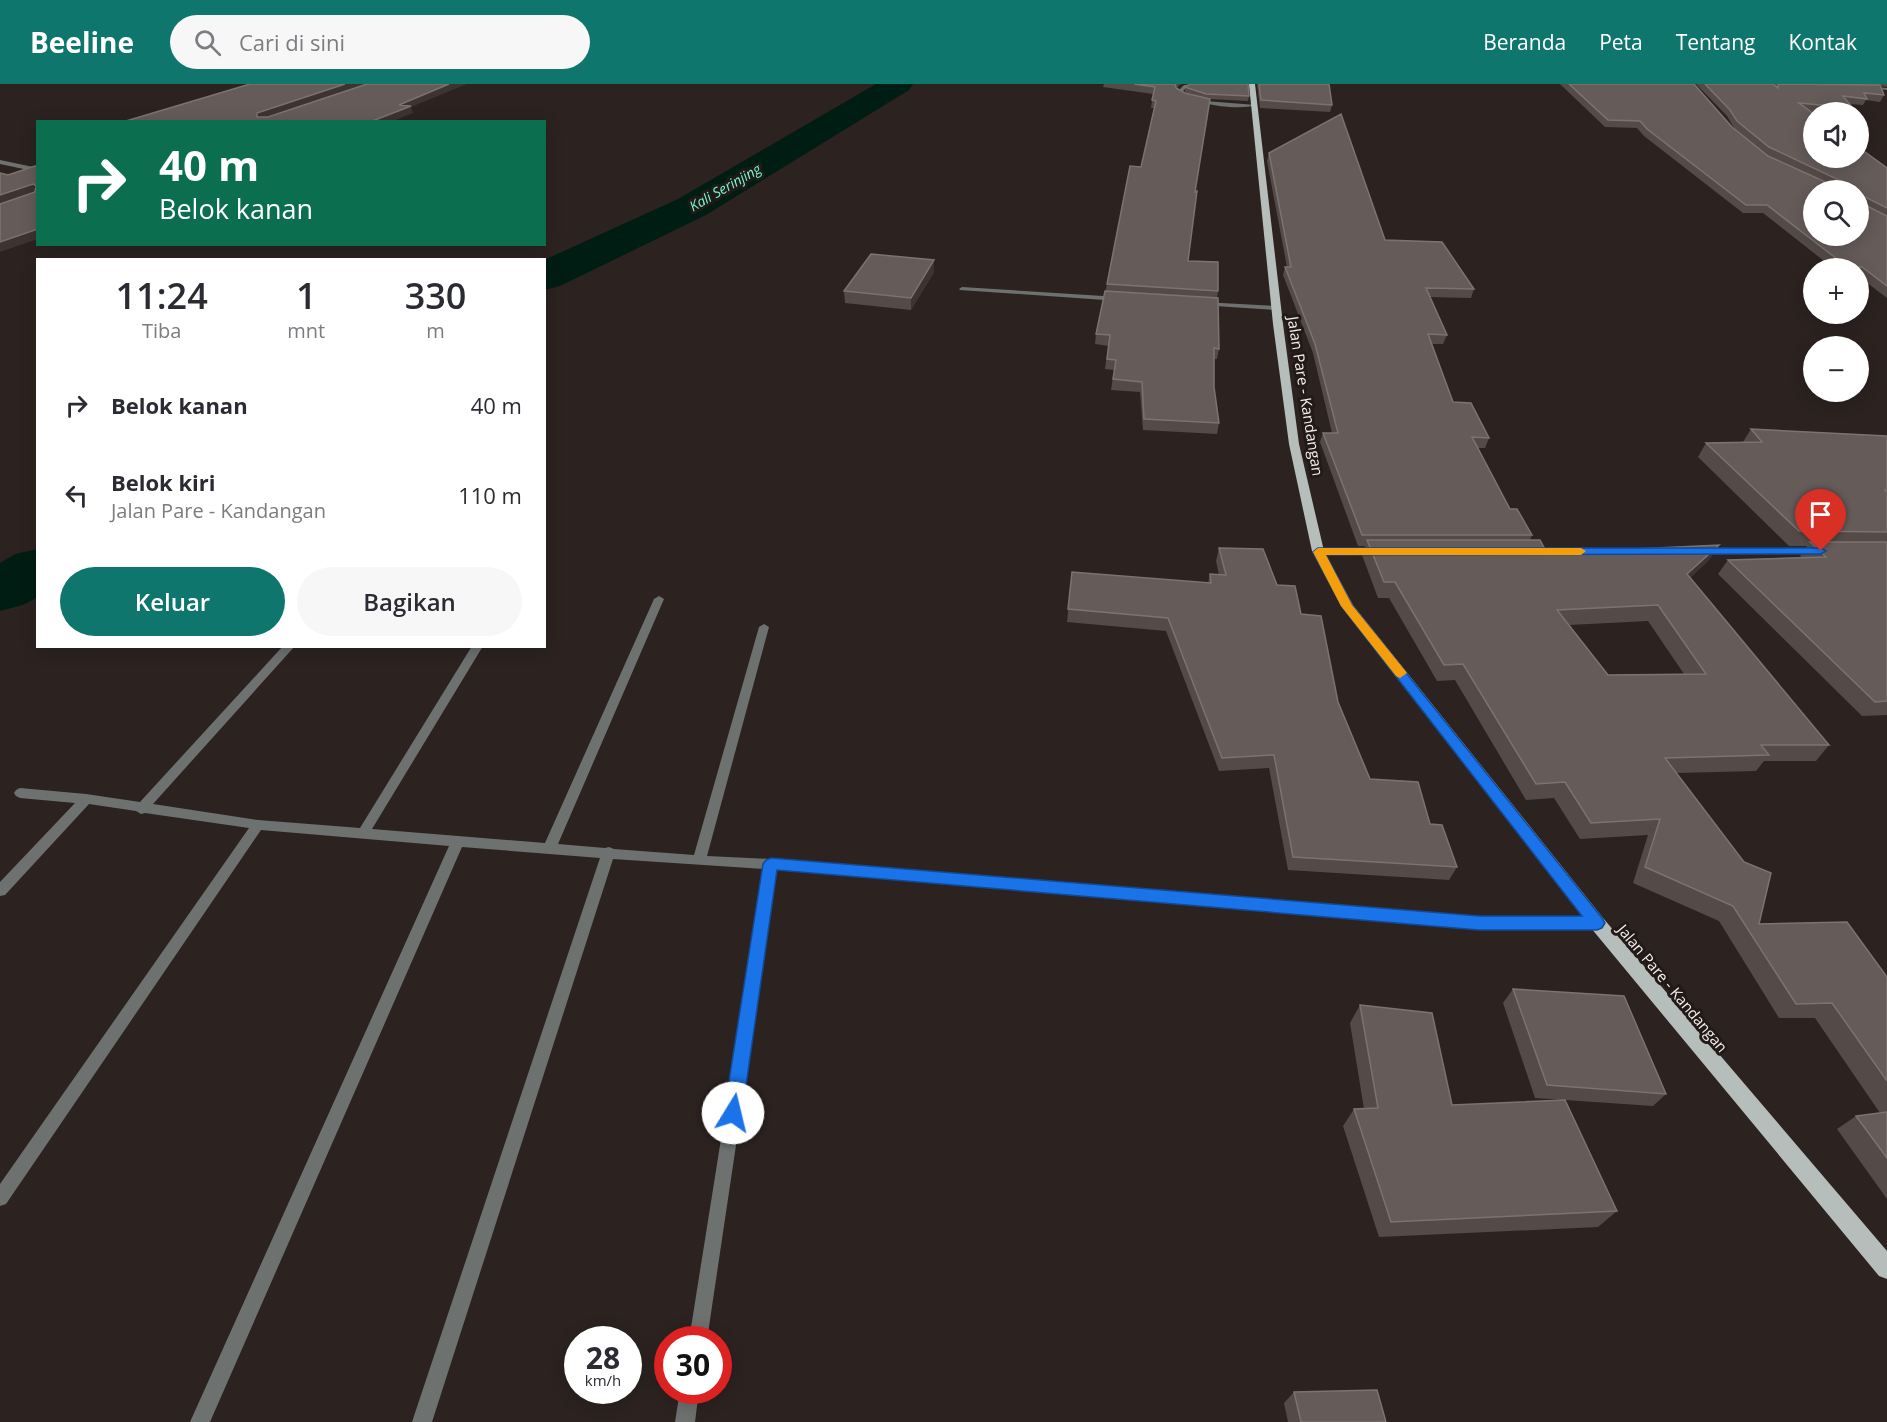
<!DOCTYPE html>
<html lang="id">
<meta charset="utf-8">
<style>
:root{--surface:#fff;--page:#f7f7f7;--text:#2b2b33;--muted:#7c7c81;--accent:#0f766e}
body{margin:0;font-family:"Open Sans",sans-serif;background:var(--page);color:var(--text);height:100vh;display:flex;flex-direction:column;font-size:22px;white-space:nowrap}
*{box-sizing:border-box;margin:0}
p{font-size:20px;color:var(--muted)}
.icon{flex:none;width:33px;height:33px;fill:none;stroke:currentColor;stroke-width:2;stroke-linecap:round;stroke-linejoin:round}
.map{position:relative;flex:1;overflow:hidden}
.side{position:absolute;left:36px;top:174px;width:510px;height:390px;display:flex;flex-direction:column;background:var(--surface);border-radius:0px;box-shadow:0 3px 15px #0003}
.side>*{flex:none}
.top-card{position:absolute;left:36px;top:36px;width:510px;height:126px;border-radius:0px;box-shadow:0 3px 15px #0003;background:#0b6e4f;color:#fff;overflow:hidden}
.buttons{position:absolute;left:1803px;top:18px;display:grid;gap:12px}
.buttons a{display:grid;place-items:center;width:66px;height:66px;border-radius:50%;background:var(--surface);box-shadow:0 3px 15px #0003;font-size:30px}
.speed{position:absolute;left:564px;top:1242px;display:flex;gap:12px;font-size:30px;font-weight:700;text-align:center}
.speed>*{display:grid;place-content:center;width:78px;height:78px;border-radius:50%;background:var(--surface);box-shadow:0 3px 15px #0003;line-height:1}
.speed small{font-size:15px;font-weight:400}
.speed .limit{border:9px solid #d22;background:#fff;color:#111}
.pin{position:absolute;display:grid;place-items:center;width:51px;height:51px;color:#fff;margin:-62px -26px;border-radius:50% 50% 50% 0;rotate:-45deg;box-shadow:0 0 6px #0007}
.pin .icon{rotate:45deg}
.me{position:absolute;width:66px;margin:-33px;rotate:9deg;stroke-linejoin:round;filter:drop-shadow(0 0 4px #0008)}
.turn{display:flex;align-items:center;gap:21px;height:126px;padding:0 24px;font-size:27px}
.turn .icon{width:78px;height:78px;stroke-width:2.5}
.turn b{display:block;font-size:42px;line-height:51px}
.eta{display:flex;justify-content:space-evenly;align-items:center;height:102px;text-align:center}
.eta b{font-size:36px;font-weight:600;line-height:42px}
.button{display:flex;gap:12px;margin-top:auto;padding:12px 24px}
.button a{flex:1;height:69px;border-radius:36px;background:var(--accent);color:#fff;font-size:24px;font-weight:600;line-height:69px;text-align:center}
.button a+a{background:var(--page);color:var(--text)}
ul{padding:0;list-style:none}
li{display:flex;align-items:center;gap:18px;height:90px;padding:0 24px}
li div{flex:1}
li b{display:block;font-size:22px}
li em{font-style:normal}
header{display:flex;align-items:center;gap:36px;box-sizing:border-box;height:84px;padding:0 30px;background:var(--accent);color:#fff}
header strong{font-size:28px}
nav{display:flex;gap:33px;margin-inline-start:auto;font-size:21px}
.search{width:420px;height:54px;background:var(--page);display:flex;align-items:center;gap:15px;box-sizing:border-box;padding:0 21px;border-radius:33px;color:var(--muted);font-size:22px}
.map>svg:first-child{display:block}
</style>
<header>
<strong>Beeline</strong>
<div class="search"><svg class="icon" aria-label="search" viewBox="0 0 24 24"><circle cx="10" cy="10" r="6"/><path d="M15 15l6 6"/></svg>Cari di sini</div>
<nav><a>Beranda</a><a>Peta</a><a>Tentang</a><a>Kontak</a></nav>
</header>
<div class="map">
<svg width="1887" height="1338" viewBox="0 0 1887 1338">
<rect width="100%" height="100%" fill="#2c2321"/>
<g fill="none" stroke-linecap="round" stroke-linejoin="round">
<path fill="#001d13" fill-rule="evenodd" d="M876 0H913L909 6 706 131 560 202 544 206V176L678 115Z
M38 465V513L23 521 0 527V479L15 470Z"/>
<path fill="#6d7270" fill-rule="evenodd" d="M1203 0 1201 2 1187 3 1181 9 1205 17 1256 21C1238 27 1192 20 1176 9L1184 1Z
M962 203 1119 213 1123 215 1119 217 960 206 959 205Z
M1202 218 1276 222 1280 224 1276 226 1200 221V219Z"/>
<path fill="#6d7270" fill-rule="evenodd" d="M1837 0 1887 4V6L1839 1Z
M0 76 38 84V88L0 80Z
M1318 464H1377L1382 467 1377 470 1315 469 1313 467Z
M1533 464H1590L1595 467 1590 470 1530 469 1528 467Z
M1701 464H1818L1823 467 1818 470 1698 469 1696 467Z
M659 512 664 515 558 760 605 764 609 763 614 765 694 771 759 543 764 540 769 543 707 772 771 775 1479 833H1597L1602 835 1604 839 1602 843 1597 845H1479L777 786 707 1256H689L764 785 613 775 432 1338H412L600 774 462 763 210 1338H190L449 762 261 746 6 1120 0 1122V1100L249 744 145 729 141 730 136 727 89 720 5 811 0 812V798L75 719 20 714 16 712 14 709 16 706 20 704 86 710 140 718 283 562H295L153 720 258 736 360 744 472 562H483L372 745 545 759 654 515Z
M680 1306H699L695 1338H675Z"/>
<path fill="#b5beba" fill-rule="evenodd" d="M1249 0H1255L1283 240 1299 360 1324 467 1353 521 1603 834 1887 1167V1195L1879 1192 1591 844 1341 522 1312 467 1289 360 1273 240Z"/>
</g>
<path fill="#544a48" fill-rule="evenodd" d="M1104 0H1183L1179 1 1177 4 1185 9 1195 11 1185 8V3L1249 12 1248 17 1209 15 1195 108 1188 177 1218 207 1217 214 1219 265 1217 275H1214V303L1219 339 1217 350 1143 346 1140 308 1111 306 1114 286 1105 285 1108 262 1095 260 1096 250 1107 200 1141 83 1154 24H1151L1153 10 1103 3Z
M1257 0H1329L1332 21 1330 28 1260 24Z
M1560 0H1694L1732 43 1768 72 1798 85 1765 70 1734 44 1727 32 1696 0H1773L1774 1V0H1887V3L1881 2 1884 11 1880 18 1866 16 1863 21 1849 20 1853 24 1851 28H1823L1810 27 1887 84V214L1858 192V184H1833L1763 129H1743L1644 52 1637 44 1605 43Z
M1269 69 1385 156 1474 205 1471 214 1430 213 1447 251 1443 260H1432L1453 318 1489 354 1485 364H1478L1510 425 1532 451 1530 456 1547 469 1719 461 1709 476 1690 494 1829 661 1816 677H1764L1756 687 1677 689 1759 840 1887 893V1115L1837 1045 1856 1032 1880 1029 1815 934H1779L1719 837 1633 799 1648 751 1580 755 1554 714 1526 716 1455 596 1437 597 1389 514H1378L1362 471 1365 462H1358L1320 358 1323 349H1332L1313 269 1283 191 1285 183H1287L1267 77ZM1648 537 1684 590 1608 591 1569 541Z
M934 188 911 226 845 219 844 207Z
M1751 345 1887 352V631L1862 632 1718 490 1728 476 1801 473 1800 472 1807 462H1789L1698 373 1706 359 1743 358Z
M1219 464 1277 501 1301 530 1370 695 1430 740 1457 783 1449 796 1288 786 1269 684 1219 687 1166 547 1067 538 1072 488 1208 499 1210 490 1219 491 1216 477Z
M1513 905 1666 1010 1653 1022 1565 1016 1617 1127 1598 1143 1379 1153 1343 1042 1354 1025H1364L1350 939 1360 921 1452 1021 1564 1016 1535 1014 1503 919Z
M1294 1308 1386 1338H1288L1284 1319Z"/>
<path fill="#3d3331" d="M345 0H367L260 38 257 33V29Z
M449 0H467L411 23 413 29 391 38H370L399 21Z
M33 100 37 108 0 121V111Z
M38 145V155L0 168V158Z
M934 176V188L911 226V214Z
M1719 461 1709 476 1677 506 1687 490Z"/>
<path fill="#655c5a" stroke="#7c7371" stroke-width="1.5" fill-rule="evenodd" d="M250 0H345L257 29V33H268L367 0H449L399 21 411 22 370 38 126 37Z
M1134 0H1175L1176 4 1185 9 1210 15 1195 108 1197 107 1188 177 1218 178V207L1107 200 1130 82 1141 83 1156 17 1152 16 1155 3Z
M1190 0H1248L1249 12 1206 10 1185 3Z
M1259 0H1329L1332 21 1261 16Z
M1569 0H1694L1732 43 1768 72 1832 101 1842 100 1841 97 1769 63 1737 37 1730 26 1705 0H1773L1778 4V0L1880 1 1884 11 1864 9 1867 15 1843 12 1853 24 1799 19 1814 30V74H1858V63L1887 84V124L1861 111V119L1887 132V202L1862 183 1846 182 1767 121H1746L1647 45 1640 37 1608 36ZM1814 106H1858V152H1814Z
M1341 30 1385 156 1442 158 1474 205 1426 204 1447 251 1428 250 1453 318 1471 319 1489 354 1472 353 1510 425H1517L1532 451H1362L1323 349H1338L1315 260 1285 183H1291L1269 69Z
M35 82H38V145L0 158V120L35 108 36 102 33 100 0 111V89L8 91Z
M871 170 934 176 911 214 844 207Z
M1105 207 1218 214 1219 265 1214 264V303L1219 339 1144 335 1142 298 1113 295 1116 276 1107 275 1110 251 1096 250Z
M1751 345 1887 352V406H1885L1887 408V448L1799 447 1706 359 1762 358Z
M1367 456H1540L1547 469 1719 461 1687 490 1829 661H1761L1769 671 1665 674 1744 778 1771 789 1759 840 1847 838 1887 893V997L1832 919 1796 920 1733 822 1645 783 1660 735 1591 739 1565 698 1536 700 1463 580 1444 581 1395 498H1384ZM1658 521 1706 590 1608 591 1557 526Z
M1810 458H1887V617L1875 618 1728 476 1826 473Z
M1219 464 1263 465 1277 501 1295 502 1301 530 1321 532 1338 618 1370 695 1418 698 1430 740 1442 741 1457 783 1293 773 1274 671 1222 674 1168 534 1068 525 1072 488 1211 499 1210 490 1226 491Z
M1513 905 1624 912 1666 1010 1547 1001Z
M1360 921 1432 929 1452 1021 1565 1016 1617 1127 1391 1138 1354 1025 1378 1024Z
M1887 1028V1074L1856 1032Z
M1377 1306 1386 1338H1301L1294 1308Z"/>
<path fill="#1a73e8" stroke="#114b97" stroke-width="1.5" d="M1318 464H1821L1826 467 1821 470 1326 471 1352 521 1602 834 1605 839 1602 844 1597 846H1479L777 786 742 1029 739 1035 733 1038 726 1035 724 1029 763 780 766 776 771 774 1479 832H1582L1343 524 1313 468Z"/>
<path fill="#f59e0b" d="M1318 464H1581L1586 467 1581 471H1326L1352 521 1407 589 1400 594 1396 592 1341 522 1313 468Z"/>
<g text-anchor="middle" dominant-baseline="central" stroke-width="6" stroke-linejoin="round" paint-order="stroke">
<g font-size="14" font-style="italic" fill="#71fed2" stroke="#221a18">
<text transform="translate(725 103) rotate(-30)">Kali Serinjing</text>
</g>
<g font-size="15" fill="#f5efed" stroke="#221a18">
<text transform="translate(1306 312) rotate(81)">Jalan Pare - Kandangan</text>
<text transform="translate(1673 904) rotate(50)">Jalan Pare - Kandangan</text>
</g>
</g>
</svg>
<div class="buttons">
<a><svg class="icon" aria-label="sound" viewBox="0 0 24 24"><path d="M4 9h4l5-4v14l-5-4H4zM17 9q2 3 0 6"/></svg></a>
<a><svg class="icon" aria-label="search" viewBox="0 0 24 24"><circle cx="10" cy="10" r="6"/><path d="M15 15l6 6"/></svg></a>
<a>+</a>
<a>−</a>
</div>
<div class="speed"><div>28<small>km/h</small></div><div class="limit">30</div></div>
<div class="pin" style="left:1821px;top:467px;background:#d93025"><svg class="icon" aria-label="arrive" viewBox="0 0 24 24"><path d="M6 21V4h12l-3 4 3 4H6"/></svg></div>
<svg class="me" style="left:733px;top:1029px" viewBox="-20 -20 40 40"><circle r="19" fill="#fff"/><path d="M0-13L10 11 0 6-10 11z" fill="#1a73e8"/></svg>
<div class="top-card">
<div class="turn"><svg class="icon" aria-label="right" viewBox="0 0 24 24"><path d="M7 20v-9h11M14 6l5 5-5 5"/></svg><div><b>40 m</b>Belok kanan</div></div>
</div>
<section class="side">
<div class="eta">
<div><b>11:24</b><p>Tiba</p></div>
<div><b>1</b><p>mnt</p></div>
<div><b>330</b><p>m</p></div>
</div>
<ul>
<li><svg class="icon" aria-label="right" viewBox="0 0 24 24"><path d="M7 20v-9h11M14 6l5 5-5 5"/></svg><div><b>Belok kanan</b></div><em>40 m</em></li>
<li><svg class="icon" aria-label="left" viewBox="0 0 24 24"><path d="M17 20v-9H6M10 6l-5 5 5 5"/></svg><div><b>Belok kiri</b><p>Jalan Pare - Kandangan</p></div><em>110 m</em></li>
</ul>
<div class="button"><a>Keluar</a><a>Bagikan</a></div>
</section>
</div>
